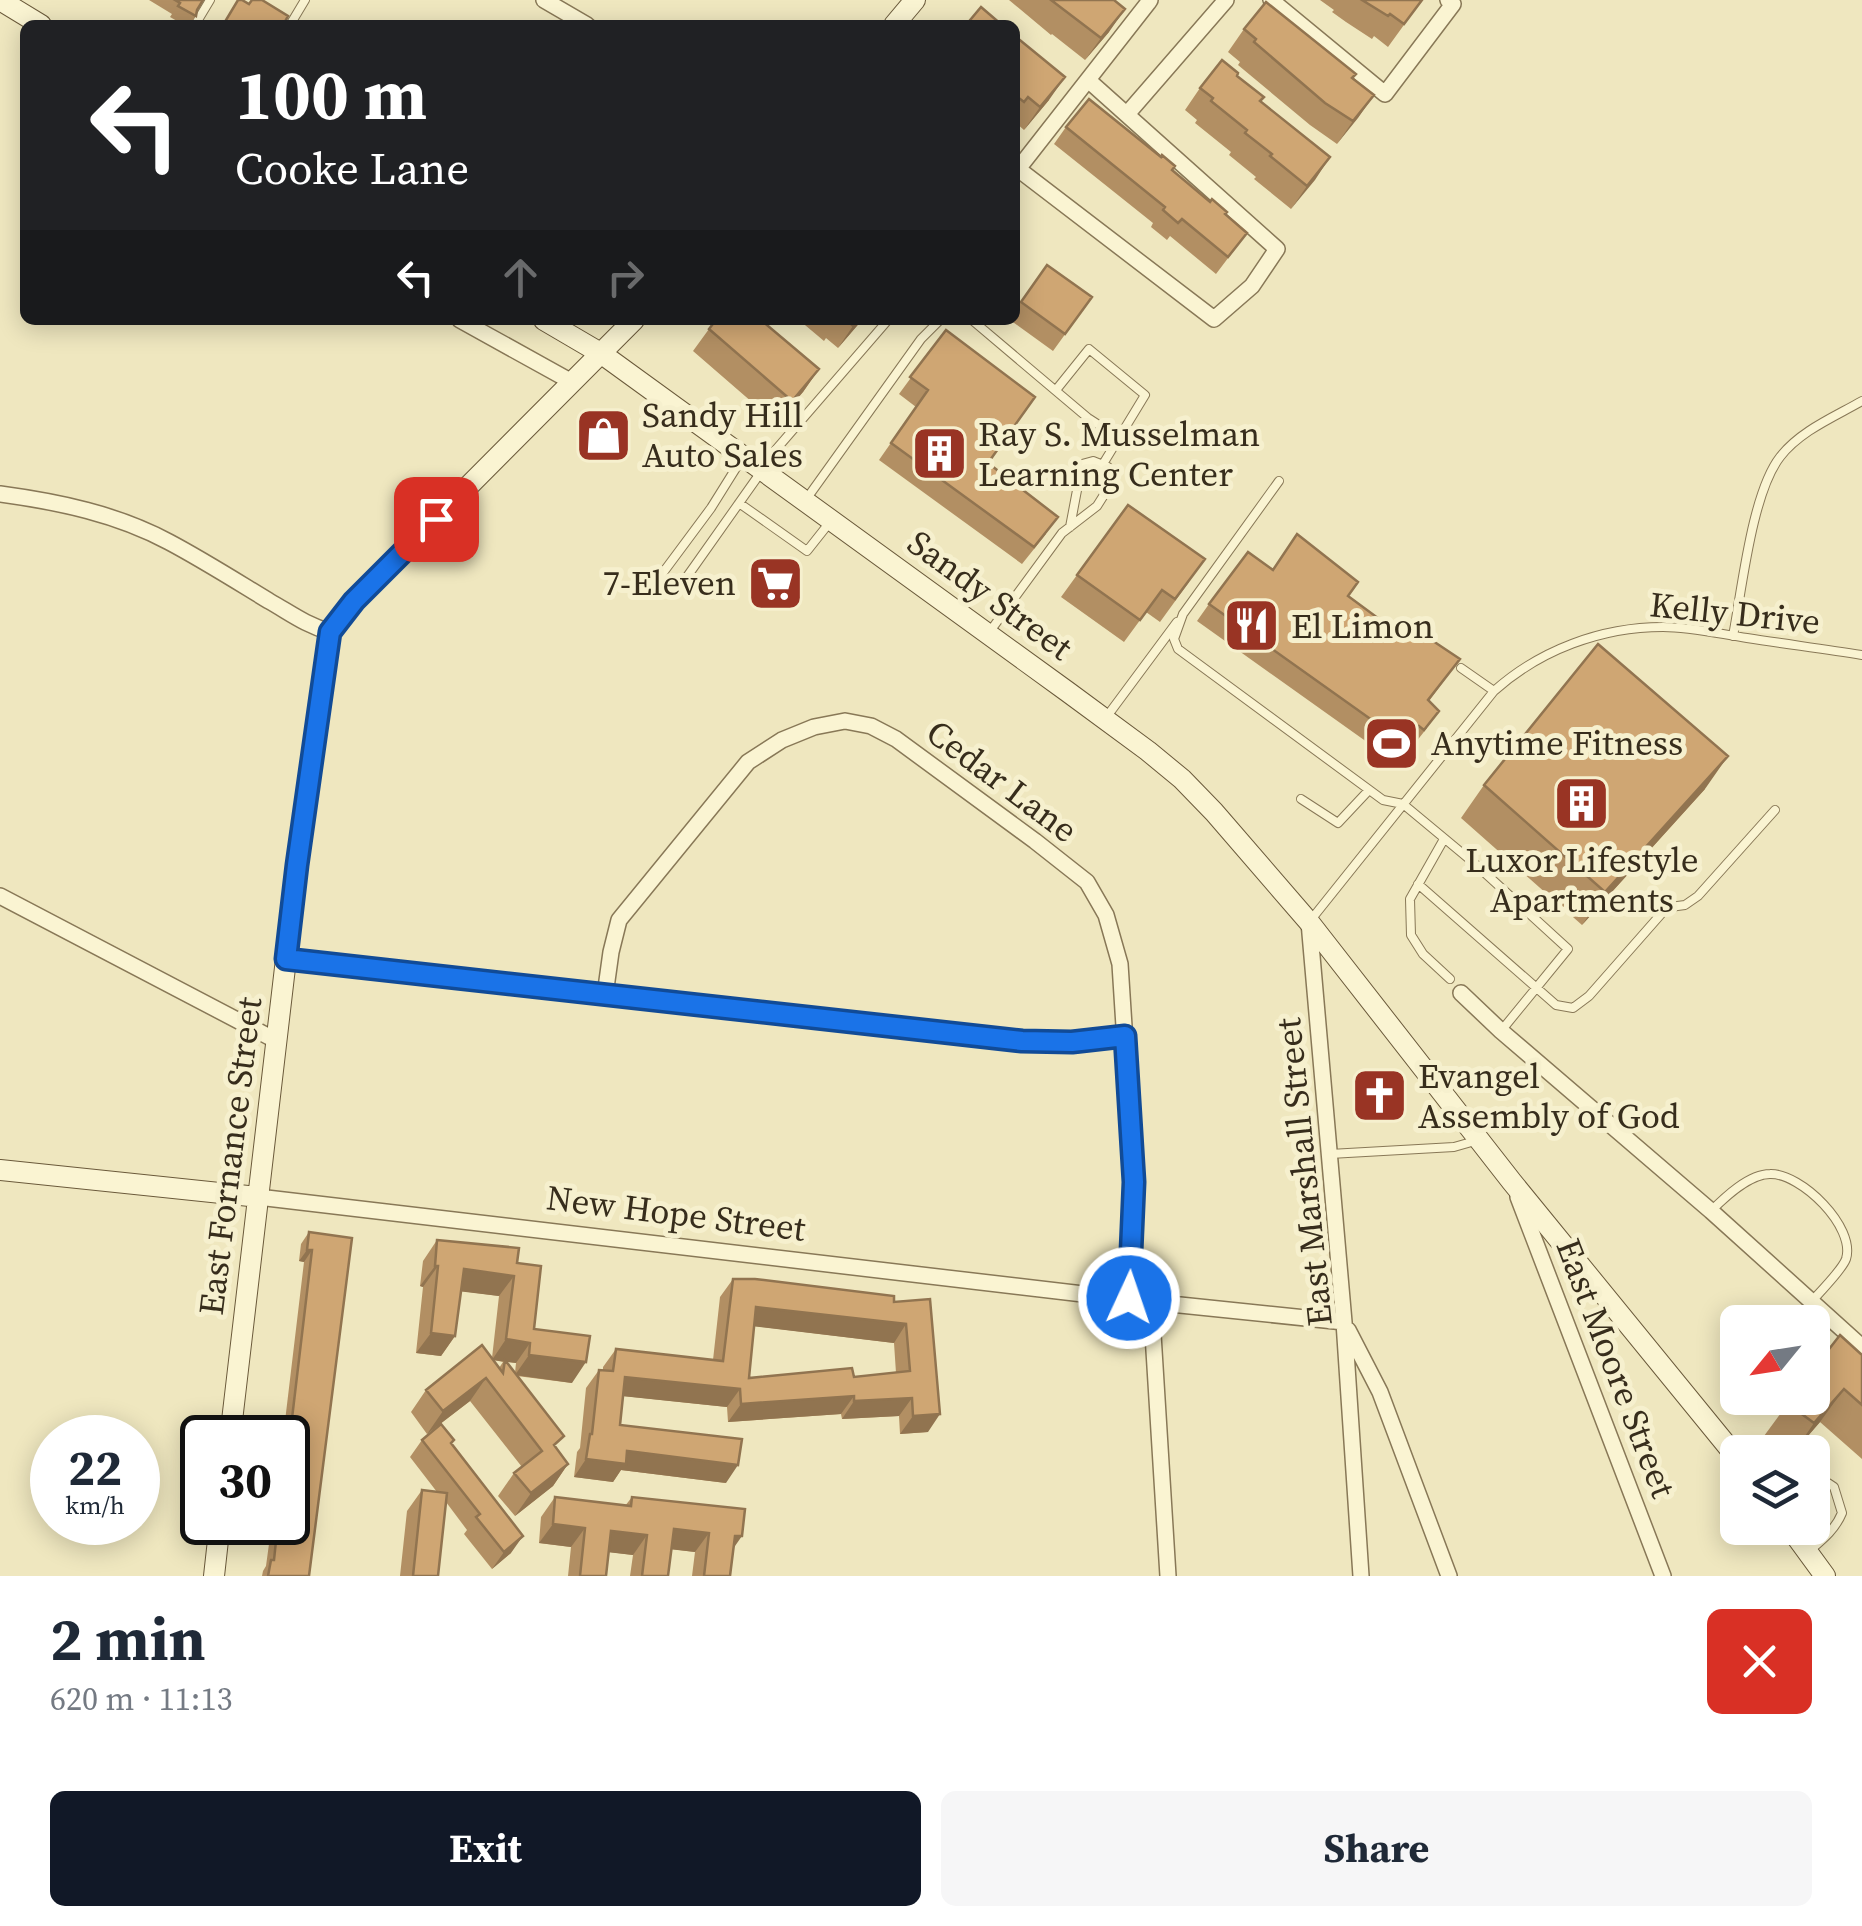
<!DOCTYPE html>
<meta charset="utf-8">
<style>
:root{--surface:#fff;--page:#f6f6f7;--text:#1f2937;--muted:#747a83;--accent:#111827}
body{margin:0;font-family:"Source Serif 4",serif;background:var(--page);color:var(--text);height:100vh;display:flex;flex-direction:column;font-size:38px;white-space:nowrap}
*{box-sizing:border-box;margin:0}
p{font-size:32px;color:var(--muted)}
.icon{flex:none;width:55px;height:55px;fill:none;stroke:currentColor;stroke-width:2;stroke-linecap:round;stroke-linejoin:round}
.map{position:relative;height:1576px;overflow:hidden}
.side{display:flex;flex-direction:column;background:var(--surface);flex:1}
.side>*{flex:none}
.banner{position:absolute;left:20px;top:20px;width:1000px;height:305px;border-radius:15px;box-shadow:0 5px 25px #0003;background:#202124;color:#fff;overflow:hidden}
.needle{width:65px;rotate:240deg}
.buttons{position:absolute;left:1720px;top:1305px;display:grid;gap:20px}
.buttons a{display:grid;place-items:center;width:110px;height:110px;border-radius:15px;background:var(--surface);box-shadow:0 5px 25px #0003;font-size:50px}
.speed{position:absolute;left:30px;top:1415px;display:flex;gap:20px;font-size:50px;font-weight:700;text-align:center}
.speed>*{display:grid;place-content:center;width:130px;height:130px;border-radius:50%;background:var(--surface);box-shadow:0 5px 25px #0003;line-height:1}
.speed small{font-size:25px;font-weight:400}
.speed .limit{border:5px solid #111;border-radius:15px;background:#fff;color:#111}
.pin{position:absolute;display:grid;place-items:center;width:85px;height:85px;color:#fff;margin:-42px;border-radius:20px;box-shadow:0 5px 15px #0006}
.me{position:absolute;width:110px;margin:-55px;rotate:3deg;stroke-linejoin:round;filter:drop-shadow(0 0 8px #0008)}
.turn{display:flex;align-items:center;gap:35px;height:210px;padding:0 50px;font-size:45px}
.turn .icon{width:130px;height:130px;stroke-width:2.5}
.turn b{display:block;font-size:70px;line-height:85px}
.lanes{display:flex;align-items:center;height:95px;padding:0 50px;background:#0003;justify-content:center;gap:50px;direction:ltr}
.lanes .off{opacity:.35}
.round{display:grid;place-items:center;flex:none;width:105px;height:105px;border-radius:15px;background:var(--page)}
.summary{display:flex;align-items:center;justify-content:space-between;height:170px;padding:0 50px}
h1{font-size:60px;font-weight:700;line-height:75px}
.button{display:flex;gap:20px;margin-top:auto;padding:20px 50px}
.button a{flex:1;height:115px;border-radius:15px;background:var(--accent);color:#fff;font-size:40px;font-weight:700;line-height:115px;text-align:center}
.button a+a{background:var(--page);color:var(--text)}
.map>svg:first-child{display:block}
</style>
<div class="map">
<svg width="1862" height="1576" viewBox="0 0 1862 1576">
<rect width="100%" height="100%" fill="#efe7bf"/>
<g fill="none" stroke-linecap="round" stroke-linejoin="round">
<defs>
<path id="lane" d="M195 25 210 0
M290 25 305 0
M972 320 1088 418 1119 438
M1056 390 1089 349 1145 395 1103 464
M741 460 711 508 662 574 664 582 673 589 679 588 761 472
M760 468 888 320
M1279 481 1183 614 1174 639 1178 649 1383 800 1403 804 1474 863 1568 949 1501 1031
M805 501 921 339 940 320
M739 503 807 551 830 522
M988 634 1062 533 1097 506 1109 487 1112 476 1108 467 1093 461 1082 464 1070 527
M1733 636C1742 589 1752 493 1780 457 1800 431 1834 417 1862 401
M1461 668 1494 691
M1105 719 1177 622
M1301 799 1338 823 1369 790
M1444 839 1410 899 1411 935 1423 954 1450 979
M1418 884 1556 1005 1573 1008 1589 996 1662 913 1670 907 1685 905 1698 896 1775 810
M1310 921 1494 691C1540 650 1601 627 1663 627 1691 627 1720 634 1747 638 1786 644 1824 649 1862 655
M1330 1154 1454 1147 1475 1141
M1711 1211C1725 1197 1749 1174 1770 1174 1801 1173 1856 1227 1846 1259 1842 1270 1820 1292 1811 1302
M1808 1552C1822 1540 1835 1530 1842 1513L1834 1487 1828 1483 1812 1486"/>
<path id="street" d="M544 0 587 25
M1271 0 1385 94 1453 4 1448 0
M1088 80 1277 249 1252 286 1214 319 1018 169 1148 3 1150 0
M1128 113 1226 0
M460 320 572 382
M0 494C59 502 117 514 169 542 203 560 236 581 269 601 292 614 304 624 330 632
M0 896 277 1041
M1309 922 1344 1322 1361 1576
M286 959 1022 1041 1072 1042 1125 1036
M1461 993 1501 1031 1711 1211 1862 1347
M605 995 611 952 619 920 748 762 782 740 814 727 845 721 871 726 896 739 1035 841 1087 882 1106 915 1120 964 1134 1182 1129 1298
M258 1197 1151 1302 1344 1322
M1518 1197 1663 1576
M1151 1302 1168 1576
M1348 1330 1380 1392 1449 1576"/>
<path id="secondary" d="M0 0 41 25
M894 25 915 0
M544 320 602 354 1068 692 1148 751 1182 779 1214 812 1309 922 1512 1182 1738 1459
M0 1170 258 1197
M230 1438 297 865 330 632 354 601 634 320
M1790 1528 1825 1576
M214 1576 220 1522"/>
</defs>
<use href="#lane" stroke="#887857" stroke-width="10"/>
<use href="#street" stroke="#887857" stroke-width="18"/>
<use href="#secondary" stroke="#6a593a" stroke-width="22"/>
<use href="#lane" stroke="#faf4d2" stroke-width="8"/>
<use href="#street" stroke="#faf4d2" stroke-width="15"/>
<use href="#secondary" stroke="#faf4d2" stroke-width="20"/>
</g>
<path fill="#b28f63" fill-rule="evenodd" d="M149 0H203L197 10 196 16 189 25H184L170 17 172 14Z
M1009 0H1114L1109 32 1085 60 1052 34 1051 35Z
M1320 0H1422L1388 47 1374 36 1372 39 1346 22 1332 12 1334 10Z
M1244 29 1353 78 1374 95 1337 144 1310 125 1238 65 1240 62 1228 52Z
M1015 36 1049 100 1024 130 1015 122Z
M1237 76 1261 102 1330 157 1291 209 1254 179 1256 177 1229 155 1231 152 1195 123 1197 120 1185 110 1200 88Z
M1066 127 1172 170 1247 233 1216 274 1170 236 1167 240 1151 227 1153 223 1054 144Z
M1047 265 1092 297 1053 351 1010 320H1015V310Z
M799 320H862L838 348 826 338 824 341Z
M709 329 819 369 803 392 776 423 693 351Z
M946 330 988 463 1046 534 1022 564 879 460 916 407 899 394Z
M1272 570 1348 596 1393 629 1400 619 1460 659 1429 701 1427 728 1412 747 1407 744 1395 762 1197 621 1209 604Z
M1077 575 1189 582 1160 622 1146 612 1124 642 1061 597Z
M1484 785 1705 789 1582 925 1461 818Z
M309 1232 352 1238 309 1576H262L263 1571 266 1566 272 1522H288V1438H283L304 1262 299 1261 301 1244Z
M437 1240 517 1263 534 1329 572 1383 517 1376 556 1448 568 1464 553 1486 515 1516 498 1496 514 1473 522 1467 470 1401 427 1434 411 1412 426 1390 492 1358 499 1296 461 1291 455 1336 441 1356 416 1353 423 1287 420 1286 423 1261ZM494 1360 503 1362 499 1368ZM507 1362 516 1363 515 1373Z
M733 1279 894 1302 930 1299 928 1432 900 1434 899 1416 842 1419 841 1414 728 1422 727 1407 623 1396 620 1425 726 1483 621 1470 613 1482 574 1477 577 1452 580 1448 586 1388 599 1370H603V1367L616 1349 713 1360 720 1297ZM754 1326 894 1343 896 1373 854 1377 749 1378Z
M1862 1355V1459L1820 1422 1794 1452H1786L1764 1436 1792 1398Z
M422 1440H454L452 1444 511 1553 492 1569 464 1534 467 1530 446 1502 438 1576H400L407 1511 422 1490 437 1492 410 1457Z
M555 1497 625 1506 632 1497 745 1509 733 1549 730 1576H692L695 1552 671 1549 668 1576H630L633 1555 609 1552 606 1576H568L571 1547 539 1543 541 1517Z"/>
<path fill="#917450" d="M1125 9 1109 32 1085 60 1101 38Z
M1065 77 1049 100 1024 130 1040 107Z
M1374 95 1358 118 1337 144 1353 121Z
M1330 157 1315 180 1291 209 1307 186Z
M858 320H862L838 348 853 326Z
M819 369 803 392 776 423 792 401Z
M1728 756 1705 789 1582 925 1605 892Z
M307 1250H312L304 1262 299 1261Z
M435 1266H438L423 1287 420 1286Z
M464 1269 514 1276 499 1296 449 1290Z
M756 1307 906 1324 894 1343 743 1325Z
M431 1333 455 1336 441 1356 416 1353Z
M506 1339 530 1343 516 1363 492 1360Z
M529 1355 586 1362 572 1383 515 1375Z
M625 1377 740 1389 727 1407 612 1395Z
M486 1378 470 1401 427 1434 443 1411Z
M1844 1389 1820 1422 1794 1452 1814 1423Z
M854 1396 841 1414 728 1422 741 1404Z
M912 1398 899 1416 842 1419 854 1401Z
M940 1414 928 1432 900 1434 913 1416Z
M627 1451 738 1465 726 1483 621 1470 613 1482 574 1477 586 1459Z
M568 1464 553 1486 515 1516 531 1493Z
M553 1524 585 1528 571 1547 539 1543Z
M674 1529 709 1533 695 1552 660 1548Z
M611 1531 647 1535 633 1555 598 1551Z
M523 1536 511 1553 492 1569 504 1552Z
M735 1536H742L728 1556Z"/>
<path fill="#cfa673" stroke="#917450" stroke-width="2.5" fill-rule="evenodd" d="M175 0H203L197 10 196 16 178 6 180 3Z
M238 0H242L249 4 252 0H262L288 16 283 25H223Z
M1051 0H1114L1125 9 1101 38Z
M1362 0H1422L1404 24 1390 14 1388 16Z
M1266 2 1356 74 1352 78 1374 95 1353 121 1325 103 1254 42 1256 39 1244 29Z
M981 7 1002 25H966Z
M1015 36 1065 77 1040 107 1028 97 1024 102 1015 95Z
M1222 60 1238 73 1237 76 1264 97 1260 101 1330 157 1307 186 1270 156 1272 154 1245 133 1247 130 1211 101 1213 98 1200 88Z
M1089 99 1161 157 1162 155 1175 166 1172 170 1210 202 1212 199 1227 212 1225 214 1247 233 1228 257 1182 219 1178 223 1163 210 1165 207 1066 127Z
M1047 265 1092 297 1065 334 1021 302Z
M716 320H761L819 369 792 401 709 329Z
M847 320H858L853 326Z
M946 330 1035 397 988 463 1058 517 1034 547 891 443 928 390 910 377Z
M1128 505 1205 559 1175 599 1162 590 1140 620 1077 575Z
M1297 534 1358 582 1348 596 1394 630 1400 619 1460 659 1428 700 1439 711 1424 730 1419 726 1407 745 1209 604 1248 552 1273 570Z
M1598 644 1728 756 1605 892 1484 785Z
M309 1232 352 1238 309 1576H268L271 1560H274L278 1522H288V1452L312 1250H307Z
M437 1240 519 1248 517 1263 541 1266 534 1329 590 1336 586 1362 529 1355 530 1343 506 1339 514 1276 464 1269 455 1336 431 1333 438 1266H435Z
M733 1279H755L894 1296V1302L930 1299 940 1414 913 1416 912 1398 854 1401V1396L741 1404 740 1389 625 1377 620 1425 742 1439 738 1465 627 1451 626 1464 586 1459 590 1434H592L599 1370 613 1371 616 1349 723 1361ZM756 1307 906 1324 910 1371 854 1377 852 1368 749 1378Z
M1840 1335 1862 1355V1405L1844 1389 1814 1423 1787 1403 1792 1398H1812V1371Z
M482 1345 503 1373 505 1360 564 1436 554 1445 568 1464 531 1493 514 1473 542 1451 486 1378 443 1411 426 1390Z
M441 1424 454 1440 451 1443 523 1536 504 1552 476 1517 480 1514 422 1440Z
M422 1490 447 1493 438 1576H413Z
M555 1497 631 1506 632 1497 745 1509 742 1536H735L730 1576H704L709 1533 674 1529 668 1576H642L647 1535 611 1531 606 1576H580L585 1528 553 1524Z"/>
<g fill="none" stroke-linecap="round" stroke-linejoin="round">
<defs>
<path id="route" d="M436 519 354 601 330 632 297 865 286 959 1022 1041 1072 1042 1125 1036 1134 1182 1129 1298"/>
</defs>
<use href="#route" stroke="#114b97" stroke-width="25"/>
<use href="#route" stroke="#1a73e8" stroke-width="18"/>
</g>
<defs>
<symbol id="shop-square" viewBox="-11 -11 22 22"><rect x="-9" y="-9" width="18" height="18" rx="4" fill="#993424" stroke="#f6f0ce"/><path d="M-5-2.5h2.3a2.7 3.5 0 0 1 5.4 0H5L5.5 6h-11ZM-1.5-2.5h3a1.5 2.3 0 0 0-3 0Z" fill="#fff"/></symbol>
<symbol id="building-square" viewBox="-11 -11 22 22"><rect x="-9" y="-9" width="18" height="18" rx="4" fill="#993424" stroke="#f6f0ce"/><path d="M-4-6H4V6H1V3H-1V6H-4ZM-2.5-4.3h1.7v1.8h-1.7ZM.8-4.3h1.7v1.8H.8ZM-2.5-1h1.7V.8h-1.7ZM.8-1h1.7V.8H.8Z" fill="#fff"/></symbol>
<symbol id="supermarket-square" viewBox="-11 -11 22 22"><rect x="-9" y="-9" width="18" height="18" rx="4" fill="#993424" stroke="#f6f0ce"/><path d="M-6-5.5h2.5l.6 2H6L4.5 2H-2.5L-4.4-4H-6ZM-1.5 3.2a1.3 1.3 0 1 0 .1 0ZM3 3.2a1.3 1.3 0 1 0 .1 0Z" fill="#fff"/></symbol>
<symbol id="restaurant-square" viewBox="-11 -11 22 22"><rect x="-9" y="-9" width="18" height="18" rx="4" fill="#993424" stroke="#f6f0ce"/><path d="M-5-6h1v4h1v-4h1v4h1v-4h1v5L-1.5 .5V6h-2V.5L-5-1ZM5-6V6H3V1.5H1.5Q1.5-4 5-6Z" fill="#fff"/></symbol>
<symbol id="stadium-square" viewBox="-11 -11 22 22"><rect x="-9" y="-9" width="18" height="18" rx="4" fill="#993424" stroke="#f6f0ce"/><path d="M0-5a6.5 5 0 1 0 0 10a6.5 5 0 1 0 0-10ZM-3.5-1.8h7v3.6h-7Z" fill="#fff"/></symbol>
<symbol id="church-square" viewBox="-11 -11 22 22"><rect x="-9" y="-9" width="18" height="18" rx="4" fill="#993424" stroke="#f6f0ce"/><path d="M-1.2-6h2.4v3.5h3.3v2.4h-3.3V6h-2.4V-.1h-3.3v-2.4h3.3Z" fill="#fff"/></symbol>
</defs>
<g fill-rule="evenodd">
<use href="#shop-square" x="572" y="404" width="63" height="63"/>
<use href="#building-square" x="908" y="422" width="63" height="63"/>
<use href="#supermarket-square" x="744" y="552" width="63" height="63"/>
<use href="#restaurant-square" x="1220" y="594" width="63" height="63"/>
<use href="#stadium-square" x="1360" y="712" width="63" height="63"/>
<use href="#building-square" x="1550" y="772" width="63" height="63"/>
<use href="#church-square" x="1348" y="1064" width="63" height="63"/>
</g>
<g text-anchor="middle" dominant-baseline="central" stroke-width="10" stroke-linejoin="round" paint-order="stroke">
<g font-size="35" fill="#372d1c" stroke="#f6f0ce" text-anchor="start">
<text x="642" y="415">Sandy Hill<tspan x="642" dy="40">Auto Sales</tspan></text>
<text x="978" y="434">Ray S. Musselman<tspan x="978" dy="40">Learning Center</tspan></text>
<text x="736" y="583" text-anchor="end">7-Eleven</text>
<text x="1291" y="626">El Limon</text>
<text x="1431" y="743">Anytime Fitness</text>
<text x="1582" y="860" text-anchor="middle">Luxor Lifestyle<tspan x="1582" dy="40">Apartments</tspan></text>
<text x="1418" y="1076">Evangel<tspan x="1418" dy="40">Assembly of God</tspan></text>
</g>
<g font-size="35" fill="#372d1c" stroke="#f6f0ce">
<text transform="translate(990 595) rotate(36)">Sandy Street</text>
<text transform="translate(1735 613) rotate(6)">Kelly Drive</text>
<text transform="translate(1002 781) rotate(37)">Cedar Lane</text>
<text transform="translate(230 1156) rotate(-83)">East Fornance Street</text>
<text transform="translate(1304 1172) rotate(-96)">East Marshall Street</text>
<text transform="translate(676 1213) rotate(7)">New Hope Street</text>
<text transform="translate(1616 1368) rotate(69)">East Moore Street</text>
</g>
</g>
</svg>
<div class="buttons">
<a><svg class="needle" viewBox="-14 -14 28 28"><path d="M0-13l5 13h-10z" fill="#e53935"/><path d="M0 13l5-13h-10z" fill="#747a83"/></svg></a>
<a><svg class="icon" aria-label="layers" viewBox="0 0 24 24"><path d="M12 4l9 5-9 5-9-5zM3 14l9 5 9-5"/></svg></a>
</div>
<div class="speed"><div>22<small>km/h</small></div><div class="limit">30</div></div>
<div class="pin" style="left:436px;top:519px;background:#d93025"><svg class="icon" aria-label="arrive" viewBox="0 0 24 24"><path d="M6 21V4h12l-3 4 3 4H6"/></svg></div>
<svg class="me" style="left:1129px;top:1298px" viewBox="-20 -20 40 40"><circle r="17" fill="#1a73e8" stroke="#fff" stroke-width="3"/><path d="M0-11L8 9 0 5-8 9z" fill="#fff"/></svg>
<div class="banner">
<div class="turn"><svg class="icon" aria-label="left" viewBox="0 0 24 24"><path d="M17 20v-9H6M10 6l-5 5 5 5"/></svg><div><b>100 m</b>Cooke Lane</div></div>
<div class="lanes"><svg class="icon" aria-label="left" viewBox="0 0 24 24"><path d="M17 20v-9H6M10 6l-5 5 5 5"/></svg><svg class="icon off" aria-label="ahead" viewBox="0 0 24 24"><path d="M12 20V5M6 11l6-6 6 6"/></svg><svg class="icon off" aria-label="right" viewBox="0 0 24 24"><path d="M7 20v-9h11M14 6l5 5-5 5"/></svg></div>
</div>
</div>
<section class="side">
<div class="summary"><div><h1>2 min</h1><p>620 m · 11:13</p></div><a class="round" style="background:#d93025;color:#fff"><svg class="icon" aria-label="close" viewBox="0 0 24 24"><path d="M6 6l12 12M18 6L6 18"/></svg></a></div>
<div class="button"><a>Exit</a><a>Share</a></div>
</section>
